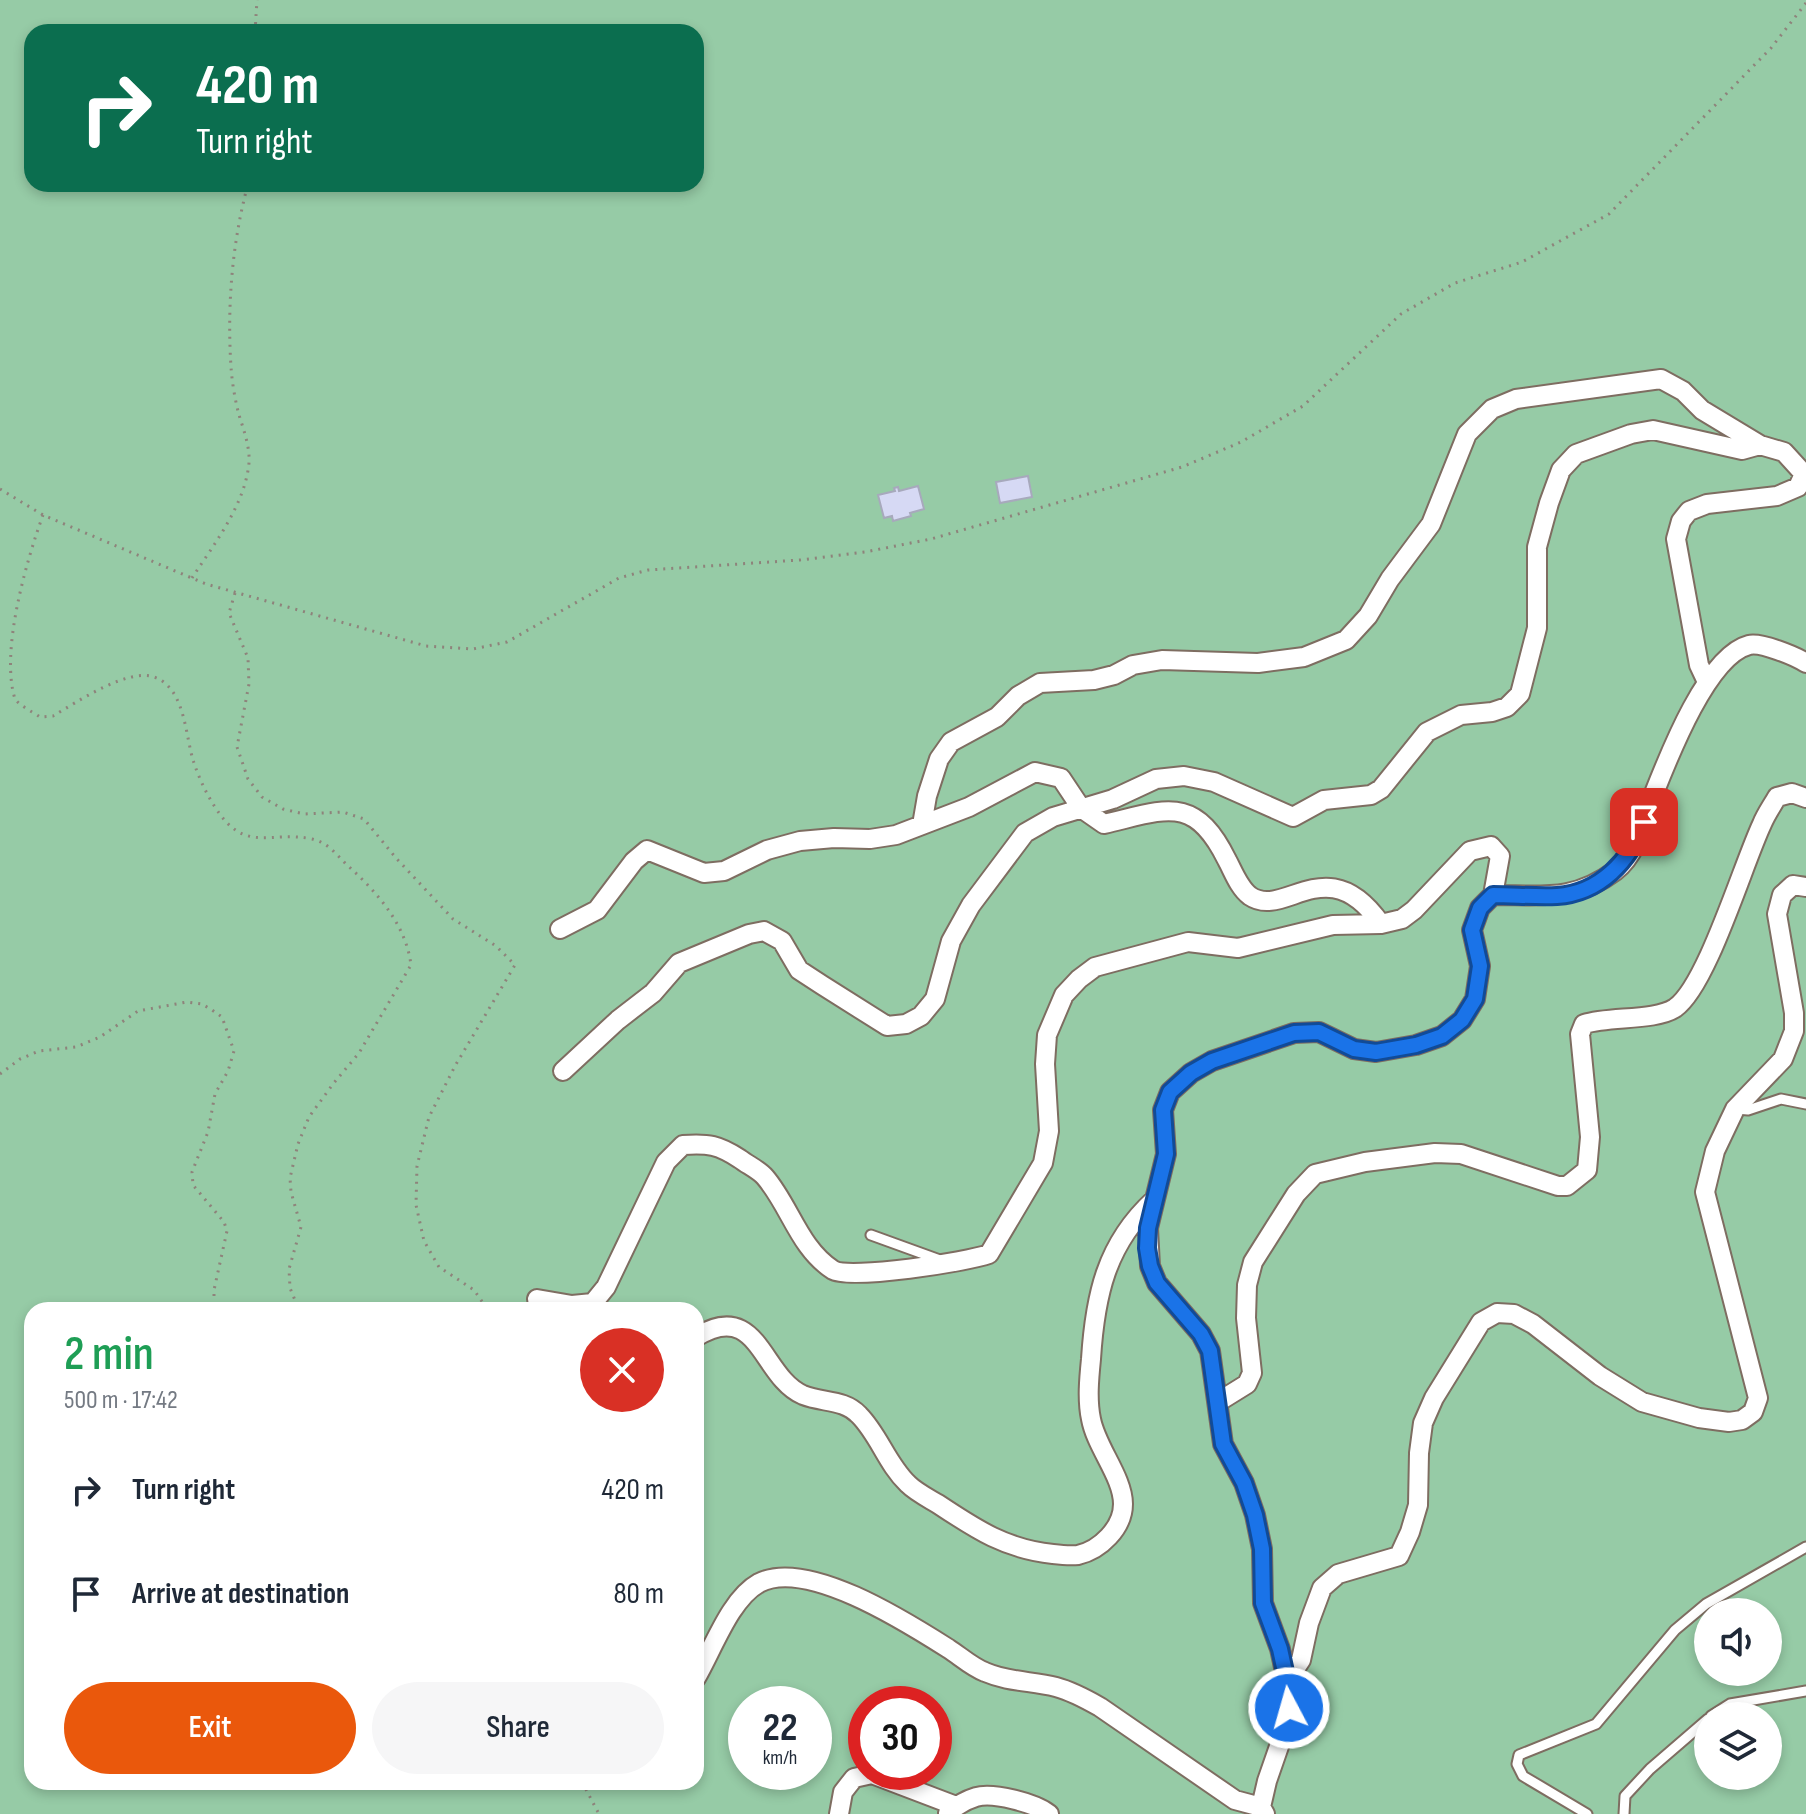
<!DOCTYPE html>
<meta charset="utf-8">
<style>
:root{--surface:#fff;--page:#f6f6f7;--text:#1f2937;--muted:#747a83;--accent:#ea580c}
body{margin:0;font-family:"Sofia Sans Condensed",sans-serif;background:var(--page);color:var(--text);height:100vh;display:flex;flex-direction:column;font-size:30px;white-space:nowrap}
*{box-sizing:border-box;margin:0}
p{font-size:26px;color:var(--muted)}
.icon{flex:none;width:44px;height:44px;fill:none;stroke:currentColor;stroke-width:2;stroke-linecap:round;stroke-linejoin:round}
.map{position:relative;flex:1;overflow:hidden}
.side{position:absolute;left:24px;top:1302px;width:680px;height:488px;display:flex;flex-direction:column;background:var(--surface);border-radius:24px;box-shadow:0 4px 12px #0003}
.side>*{flex:none}
.banner{position:absolute;left:24px;top:24px;width:680px;height:168px;border-radius:24px;box-shadow:0 4px 12px #0003;background:#0b6e4f;color:#fff;overflow:hidden}
.tools{position:absolute;left:1694px;top:1598px;display:grid;gap:16px}
.tools a{display:grid;place-items:center;width:88px;height:88px;border-radius:50%;background:var(--surface);box-shadow:0 4px 12px #0003;font-size:40px}
.speed{position:absolute;left:728px;top:1686px;display:flex;gap:16px;font-size:40px;font-weight:700;text-align:center}
.speed>*{display:grid;place-content:center;width:104px;height:104px;border-radius:50%;background:var(--surface);box-shadow:0 4px 12px #0003;line-height:1}
.speed small{font-size:20px;font-weight:400}
.speed .limit{border:12px solid #d22;background:#fff;color:#111}
.pin{position:absolute;display:grid;place-items:center;width:68px;height:68px;color:#fff;margin:-34px;border-radius:16px;box-shadow:0 4px 12px #0006}
.me{position:absolute;width:88px;margin:-44px;rotate:354deg;stroke-linejoin:round;filter:drop-shadow(0 0 6px #0008)}
.turn{display:flex;align-items:center;gap:28px;height:168px;padding:0 40px;font-size:36px}
.turn .icon{width:104px;height:104px;stroke-width:2.5}
.turn b{display:block;font-size:56px;line-height:68px}
.round{display:grid;place-items:center;flex:none;width:84px;height:84px;border-radius:42px;background:var(--page)}
.head{display:flex;align-items:center;justify-content:space-between;height:136px;padding:0 40px}
h1{font-size:48px;font-weight:600;line-height:60px;color:#1e9e55}
.button{display:flex;gap:16px;margin-top:auto;padding:16px 40px}
.button a{flex:1;height:92px;border-radius:48px;background:var(--accent);color:#fff;font-size:32px;font-weight:600;line-height:92px;text-align:center}
.button a+a{background:var(--page);color:var(--text)}
ul{padding:0;list-style:none}
li{display:flex;align-items:center;gap:24px;height:104px;padding:0 40px}
li div{flex:1}
li b{display:block;font-size:30px}
li em{font-style:normal}
.map>svg:first-child{display:block}
</style>
<div class="map">
<svg width="1806" height="1814" viewBox="0 0 1806 1814">
<rect width="100%" height="100%" fill="#fcece1"/>
<path fill="#96cba6" fill-rule="evenodd" d="M0 0H1806V1814H0ZM32 32H696V184H32ZM32 1310H696V1782H32ZM1708 1612H1768V1672H1708ZM746 1704H814V1772H746ZM866 1704H934V1772H866ZM1708 1716H1768V1776H1708Z"/>
<path fill="#d6d9f4" stroke="#a7a9bc" stroke-width="2" d="M1028 476 1032 497 1000 503 996 482Z
M918 486 924 509 910 513 911 516 893 521 892 516 884 518 878 495 895 491 894 488 898 487 899 491Z"/>
<g fill="none" stroke-linecap="round" stroke-linejoin="round">
<defs>
<path id="lane" d="M1736 1109 1748 1110 1781 1099 1806 1104
M871 1235 940 1260
M1711 1716 1730 1704 1806 1691
M1587 1814 1523 1776 1517 1764 1519 1755 1596 1724 1675 1630 1706 1604 1806 1547
M1624 1814 1625 1796 1650 1769 1708 1719"/>
<path id="street" d="M922 825 927 796 939 759 951 742 997 717 1018 696 1040 683 1094 680 1114 675 1133 665 1162 660 1258 663 1304 657 1346 640 1368 616 1390 579 1431 524 1467 434 1492 409 1516 399 1661 379 1683 391 1702 410 1760 445 1784 452 1804 474 1798 487 1777 496 1707 504 1689 511 1681 521 1676 539 1699 665 1707 682
M560 929 597 910 634 861 647 850 704 873 724 871 767 850 800 841 834 838 870 839 896 835 969 807 1035 772 1061 778 1081 808 1104 824C1165 810 1194 793 1227 860 1233 871 1239 888 1250 896 1285 920 1327 847 1381 924
M563 1071 618 1020 653 993 679 963 749 934 764 931 782 941 799 970 822 985 887 1026 906 1024 921 1016 935 999 951 941 971 905 1025 833 1053 817 1113 799 1156 779 1184 776 1214 782 1293 817 1324 800 1371 795 1381 789 1427 732 1461 715 1492 712 1507 707 1520 694 1537 628V547L1549 503 1561 470 1576 454 1631 434 1653 430 1742 450 1760 445
M537 1299 572 1305 593 1303 606 1287 666 1162 683 1145C708 1143 719 1145 740 1159 748 1165 759 1170 765 1177 790 1206 799 1248 833 1270 850 1280 967 1262 989 1254L1043 1163 1049 1131 1045 1064 1047 1035 1064 995 1079 979 1095 967 1188 942 1238 948 1333 925 1381 924 1402 919 1414 910 1470 851 1491 846 1500 856 1493 895
M696 1337C759 1298 761 1377 803 1395 823 1403 844 1399 859 1415 879 1435 887 1464 908 1484 916 1492 928 1498 938 1504 977 1530 1006 1549 1053 1554 1061 1555 1070 1556 1078 1555 1100 1550 1123 1528 1123 1504 1123 1477 1096 1447 1091 1419 1087 1400 1089 1379 1091 1359 1095 1296 1106 1244 1154 1200
M1218 1402 1247 1384 1252 1373 1246 1318 1247 1285 1253 1262 1296 1194 1315 1174 1365 1162 1435 1153 1461 1154 1558 1186H1567L1587 1170 1590 1137 1580 1034 1584 1024C1610 1016 1655 1021 1675 1008 1707 986 1743 864 1762 824 1766 814 1772 806 1777 797L1792 793 1806 798
M696 1678C713 1649 730 1599 759 1583 807 1558 908 1623 949 1649 960 1656 972 1667 985 1672 1008 1682 1032 1681 1056 1687 1071 1691 1086 1699 1100 1707L1235 1800 1261 1807
M1287 1681 1301 1660 1309 1623 1322 1588 1338 1574 1399 1556 1410 1532 1418 1505 1419 1453 1423 1423 1434 1398 1481 1322 1497 1313 1514 1314 1533 1324 1600 1376 1642 1402 1699 1418 1729 1422 1742 1420 1753 1412 1758 1398 1705 1192 1715 1151 1735 1109 1783 1059 1794 1031V1013L1777 914 1782 895 1793 885 1806 887
M948 1813C956 1806 966 1800 976 1797 993 1792 1035 1803 1049 1814
M839 1814 843 1792 854 1778 872 1774 956 1806
M1265 1814 1261 1807 1267 1781 1284 1732 1289 1708 1287 1681 1280 1649 1263 1603 1262 1549 1255 1515 1244 1483 1223 1444 1210 1351 1201 1334 1157 1283 1150 1266 1148 1228 1166 1154 1163 1110 1170 1092 1191 1073 1212 1061 1294 1033 1319 1032 1354 1049 1376 1052 1416 1045 1442 1036 1462 1020 1475 999 1480 966 1472 930 1480 908 1493 895C1541 895 1574 902 1615 871 1636 855 1643 825 1651 801 1666 763 1706 656 1749 645 1761 642 1795 656 1806 663"/>
</defs>
<use href="#lane" stroke="#7e6d61" stroke-width="13"/>
<use href="#street" stroke="#7e6d61" stroke-width="22"/>
<path stroke="#8e837b" stroke-width="3" stroke-dasharray="2 6" stroke-linecap="butt" d="M255 32 257 0
M0 489 43 515 206 584 426 646 473 649 507 642 619 578 648 570 800 560 865 552 931 539 1182 467 1241 442 1303 406 1401 314 1455 283 1522 262 1609 214 1771 48 1806 3
M43 515C26 562 0 652 15 699 20 706 33 712 40 717L53 716C77 702 127 668 154 677 186 688 185 737 194 763 199 778 206 793 215 807 245 855 270 830 312 839 327 842 336 854 346 864 376 891 406 924 411 965L359 1053 333 1084 309 1117 298 1144 290 1178 291 1192 301 1227 289 1269 290 1288 299 1310
M192 578C214 544 245 505 249 463 250 447 244 431 239 415 235 400 232 382 231 367 227 306 232 243 248 184
M235 593 229 613 248 658 249 684 237 747 248 779 262 797 283 809 304 814 343 812 364 819 396 858 453 919 496 946 515 965 455 1066 429 1117 417 1166 416 1205 424 1241 439 1267 474 1290 488 1310
M0 1074 20 1059 39 1051 76 1047 100 1037 138 1011 187 1002 202 1004 212 1010 222 1017 234 1051 228 1071 215 1094 208 1132 192 1172 193 1185 224 1222 227 1231 214 1290V1310
M582 1782 599 1814"/>
<use href="#lane" stroke="#fff" stroke-width="9"/>
<use href="#street" stroke="#fff" stroke-width="18"/>
</g>
<g fill="none" stroke-linecap="round" stroke-linejoin="round">
<defs>
<path id="route" d="M1289 1708 1287 1681 1280 1649 1263 1603 1262 1549 1255 1515 1244 1483 1223 1444 1210 1351 1201 1334 1157 1283 1150 1266 1147 1248 1148 1228 1166 1154 1163 1110 1170 1092 1191 1073 1212 1061 1294 1033 1319 1032 1354 1049 1376 1052 1416 1045 1442 1036 1462 1020 1475 999 1480 966 1472 930 1480 908 1493 895C1514 895 1536 897 1557 896 1600 893 1630 861 1644 822"/>
</defs>
<use href="#route" stroke="#114b97" stroke-width="20"/>
<use href="#route" stroke="#1a73e8" stroke-width="14"/>
</g>
</svg>
<div class="tools">
<a><svg class="icon" aria-label="sound" viewBox="0 0 24 24"><path d="M4 9h4l5-4v14l-5-4H4zM17 9q2 3 0 6"/></svg></a>
<a><svg class="icon" aria-label="layers" viewBox="0 0 24 24"><path d="M12 4l9 5-9 5-9-5zM3 14l9 5 9-5"/></svg></a>
</div>
<div class="speed"><div>22<small>km/h</small></div><div class="limit">30</div></div>
<div class="pin" style="left:1644px;top:822px;background:#d93025"><svg class="icon" aria-label="arrive" viewBox="0 0 24 24"><path d="M6 21V4h12l-3 4 3 4H6"/></svg></div>
<svg class="me" style="left:1289px;top:1708px" viewBox="-20 -20 40 40"><circle r="17" fill="#1a73e8" stroke="#fff" stroke-width="3"/><path d="M0-11L8 9 0 5-8 9z" fill="#fff"/></svg>
<div class="banner">
<div class="turn"><svg class="icon" aria-label="right" viewBox="0 0 24 24"><path d="M7 20v-9h11M14 6l5 5-5 5"/></svg><div><b>420 m</b>Turn right</div></div>
</div>
<section class="side">
<div class="head"><div><h1>2 min</h1><p>500 m · 17:42</p></div><a class="round" style="background:#d93025;color:#fff"><svg class="icon" aria-label="close" viewBox="0 0 24 24"><path d="M6 6l12 12M18 6L6 18"/></svg></a></div>
<ul>
<li><svg class="icon" aria-label="right" viewBox="0 0 24 24"><path d="M7 20v-9h11M14 6l5 5-5 5"/></svg><div><b>Turn right</b></div><em>420 m</em></li>
<li><svg class="icon" aria-label="arrive" viewBox="0 0 24 24"><path d="M6 21V4h12l-3 4 3 4H6"/></svg><div><b>Arrive at destination</b></div><em>80 m</em></li>
</ul>
<div class="button"><a>Exit</a><a>Share</a></div>
</section>
</div>
